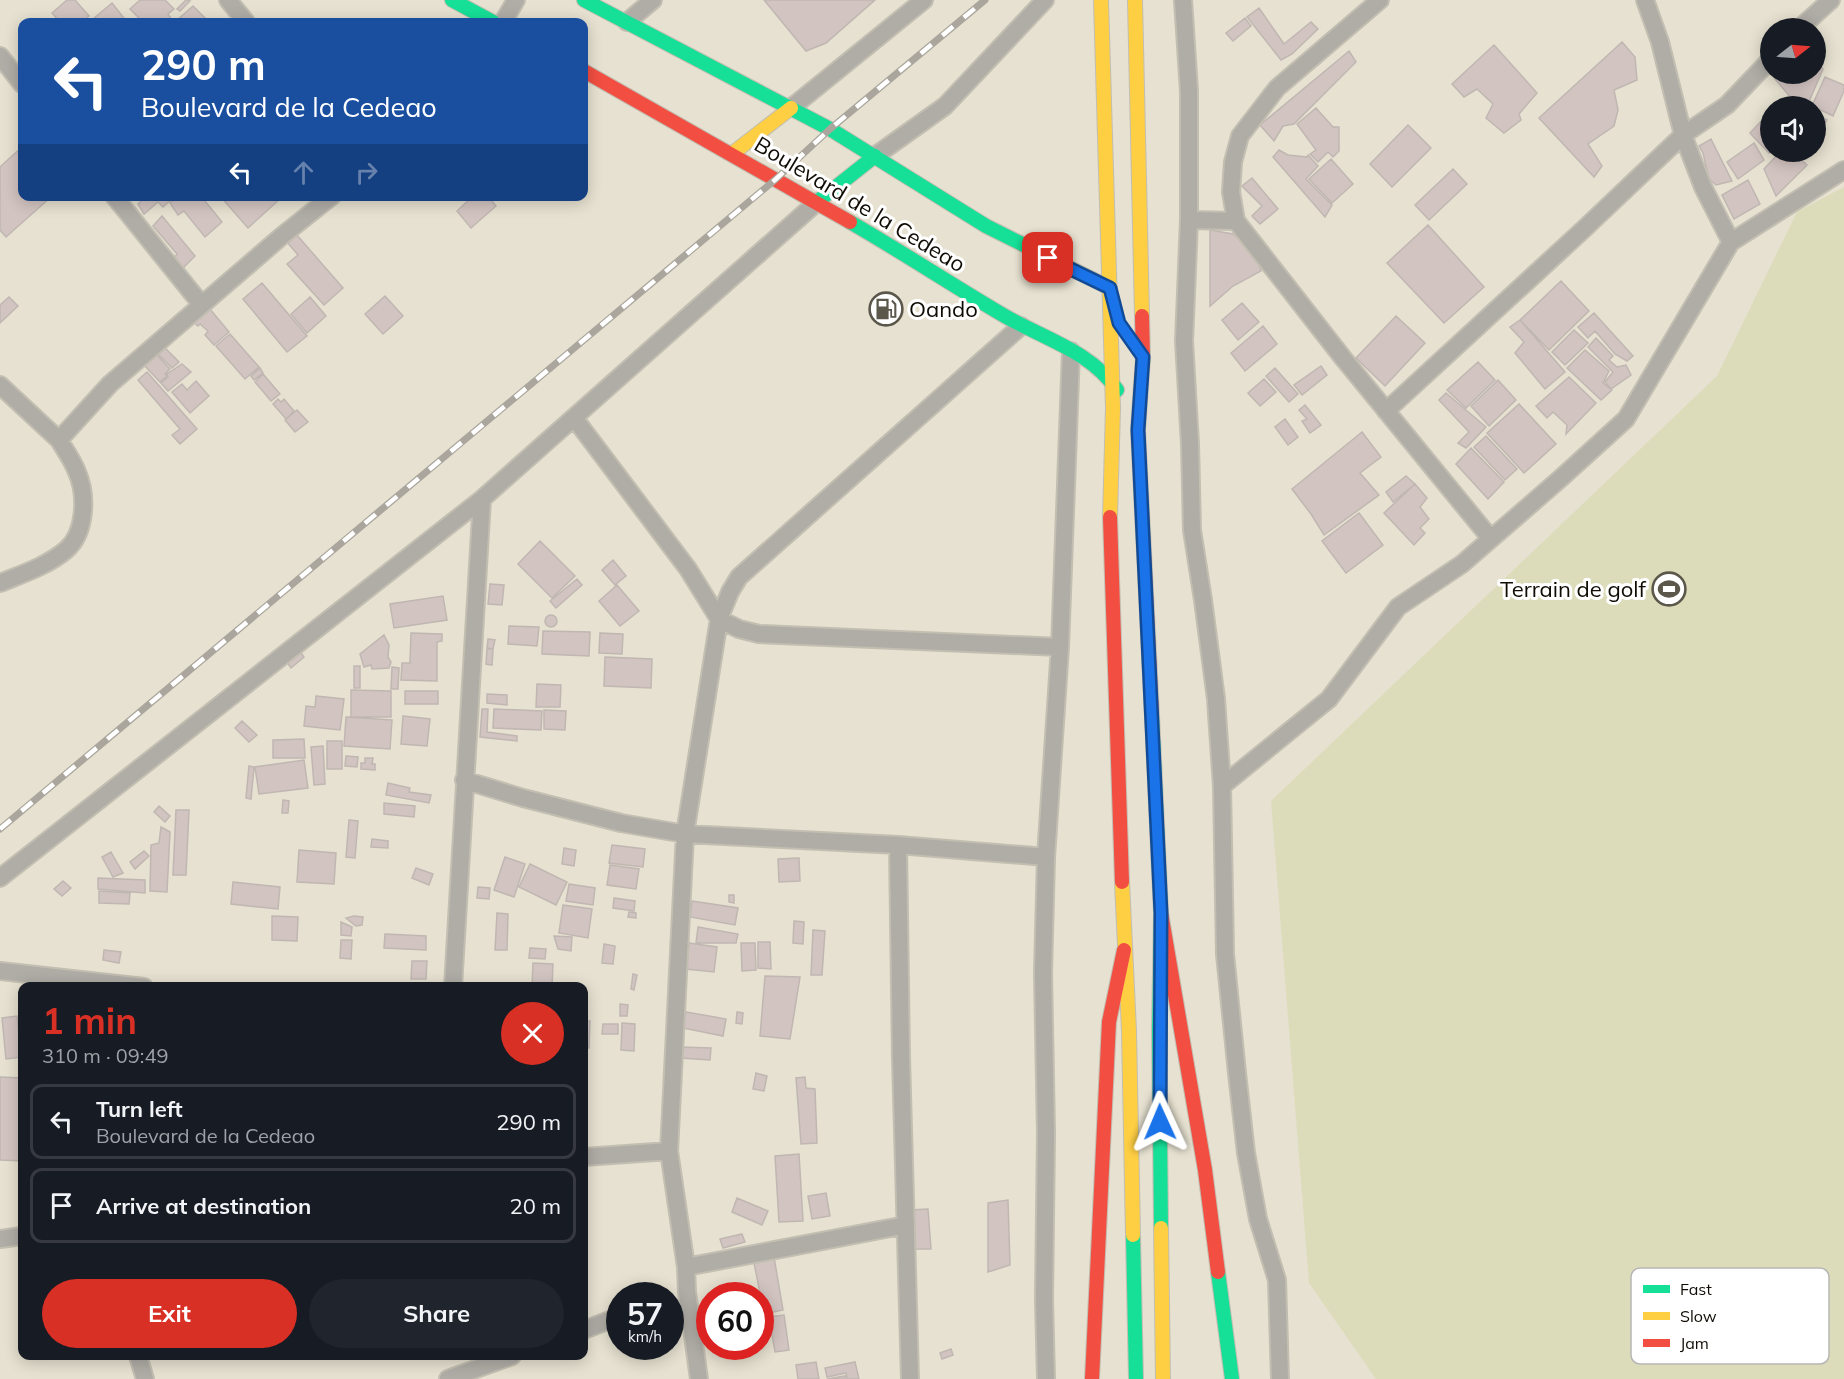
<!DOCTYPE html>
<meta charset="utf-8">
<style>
:root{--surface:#171b24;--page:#20242c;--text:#f1f3f6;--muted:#9ea1a6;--line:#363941;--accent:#d93025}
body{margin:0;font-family:Mulish,sans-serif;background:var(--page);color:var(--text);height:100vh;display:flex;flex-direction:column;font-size:22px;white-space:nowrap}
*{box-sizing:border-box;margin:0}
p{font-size:20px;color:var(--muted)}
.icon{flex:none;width:33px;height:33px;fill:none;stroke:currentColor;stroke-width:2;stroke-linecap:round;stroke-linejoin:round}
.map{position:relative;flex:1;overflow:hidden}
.sheet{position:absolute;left:18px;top:982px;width:570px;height:378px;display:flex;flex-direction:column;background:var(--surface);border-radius:12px;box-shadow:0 3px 15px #0003}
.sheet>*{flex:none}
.banner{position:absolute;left:18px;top:18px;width:570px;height:183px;border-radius:12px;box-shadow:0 3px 15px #0003;background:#1a4fa0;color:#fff;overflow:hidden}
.needle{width:39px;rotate:73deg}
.tools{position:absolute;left:1760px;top:18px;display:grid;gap:12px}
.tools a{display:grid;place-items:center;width:66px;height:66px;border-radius:50%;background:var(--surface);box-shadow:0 3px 15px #0003;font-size:30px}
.speed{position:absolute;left:606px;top:1282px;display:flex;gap:12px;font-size:30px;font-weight:700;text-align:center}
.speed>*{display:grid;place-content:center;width:78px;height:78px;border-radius:50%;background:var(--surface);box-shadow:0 3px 15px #0003;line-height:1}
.speed small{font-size:15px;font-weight:400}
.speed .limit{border:9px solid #d22;background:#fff;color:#111}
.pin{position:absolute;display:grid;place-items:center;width:51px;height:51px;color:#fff;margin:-26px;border-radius:12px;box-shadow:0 3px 9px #0006}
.me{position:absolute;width:66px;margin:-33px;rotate:359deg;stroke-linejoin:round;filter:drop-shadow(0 0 4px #0008)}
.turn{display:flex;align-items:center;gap:21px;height:126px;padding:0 24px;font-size:27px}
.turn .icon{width:78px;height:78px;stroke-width:2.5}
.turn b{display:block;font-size:42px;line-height:51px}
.lanes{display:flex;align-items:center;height:57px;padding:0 24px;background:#0003;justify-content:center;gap:30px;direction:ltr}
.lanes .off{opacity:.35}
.round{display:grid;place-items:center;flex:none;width:63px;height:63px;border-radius:32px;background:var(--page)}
.overview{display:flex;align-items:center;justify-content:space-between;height:102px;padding:0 24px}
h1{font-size:36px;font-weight:700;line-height:45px;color:var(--accent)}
.cta{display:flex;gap:12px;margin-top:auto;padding:12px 24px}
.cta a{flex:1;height:69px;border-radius:36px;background:var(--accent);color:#fff;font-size:24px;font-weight:700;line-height:69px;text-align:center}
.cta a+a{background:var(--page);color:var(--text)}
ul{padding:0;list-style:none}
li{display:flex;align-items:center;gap:18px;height:75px;margin:0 12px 9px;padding:0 12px;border:3px solid var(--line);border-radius:12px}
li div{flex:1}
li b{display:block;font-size:22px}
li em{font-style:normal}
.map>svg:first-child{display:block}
</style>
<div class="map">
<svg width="1844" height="1379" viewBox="0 0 1844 1379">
<rect width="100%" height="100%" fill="#e6e1d0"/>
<path fill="#dcdcbb" d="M1844 187V1379H1376L1309 1283 1271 801 1717 376 1797 212Z"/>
<path fill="#d2c4c1" stroke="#c0b7b2" stroke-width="1.5" d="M67 0H75L89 16 82 22H60L52 13Z
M140 0H165L174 9 168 14 172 20 169 22H143L130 9Z
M186 0 190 1 180 11 177 9Z
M764 0H875L826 43 806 51Z
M112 3 127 22H96L93 19Z
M193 6 209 22H175Z
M1259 8 1284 44 1311 22 1318 29 1292 54 1281 60 1247 17Z
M1245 18 1251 26 1233 41 1226 33Z
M1622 42 1635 57 1637 80 1614 90 1618 110 1614 126 1588 144 1602 166 1594 177 1539 118Z
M1494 45 1537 93 1519 114 1521 120 1504 133 1486 118 1493 104 1477 89 1464 97 1452 84Z
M1349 51 1356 62 1294 124 1283 126 1274 141 1260 125Z
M1815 59 1823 69 1807 106H1798L1775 79 1780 74H1815Z
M1825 77 1844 85V91L1833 116 1812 106Z
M1785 98 1794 106H1775Z
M1316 108 1333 127H1339V151L1333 157 1328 152 1318 162 1310 154 1316 150 1297 124Z
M1815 113 1827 120 1815 138Z
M1764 118 1770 125 1771 152 1769 153 1750 133Z
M1408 125 1431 148 1392 187 1370 164Z
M1711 139 1732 181 1716 185 1709 179 1703 153 1699 146Z
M1754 143 1764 160 1738 179 1727 162Z
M22 147V196H52L6 237 0 230V167Z
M1279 150 1288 155 1307 157 1308 155 1318 166 1306 179 1332 205 1325 217 1273 157Z
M1780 152H1793L1807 165 1776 196 1764 169Z
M1331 159 1353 184 1332 203 1309 179Z
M1453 169 1467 184 1429 220 1415 205Z
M1252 178 1278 209 1260 224 1252 216 1262 206 1242 186Z
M1748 180 1760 204 1734 219 1722 195Z
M147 196H174V197L163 207 158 202 144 214 138 204Z
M178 196H201L222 222 205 237 184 211 178 215 170 203Z
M220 196H281L282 197 248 228Z
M473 196H488L496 206 471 228 457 211Z
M162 216 195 256 183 268 173 260 177 254 153 226Z
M1428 225 1484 287 1444 323 1387 263Z
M1210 230 1233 234 1255 251 1261 271 1233 286 1210 306Z
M296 234 343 288 324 305 287 264 298 255 287 242Z
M1561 281 1589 311 1549 350 1520 320Z
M262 283 307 336 287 352 243 299Z
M385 296 403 316 383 334 365 314Z
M9 297 18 306 0 323V305Z
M310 297 326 316 307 333 291 314Z
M1242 303 1259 322 1238 340 1222 320Z
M209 308 229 332 214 345 205 335 208 331 200 324 198 326 193 322Z
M1594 313 1633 356 1627 361 1615 354 1595 331 1588 338 1578 327Z
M1396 316 1425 343 1385 386 1356 358Z
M1520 320 1565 372 1545 389 1515 353 1524 342 1510 327Z
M1263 326 1277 344 1245 371 1231 353Z
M1574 330 1588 343 1565 365 1552 352Z
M230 334 259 367 245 379 216 346Z
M1596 338 1613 356 1609 360 1617 367 1626 365 1631 375 1611 389 1605 382 1613 372 1588 347Z
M164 347 179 362 172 368 157 353Z
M1585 350 1609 371 1603 383 1612 390 1601 400 1567 368Z
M156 354 170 369 165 374 167 376 160 382 144 365Z
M1478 362 1495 380 1466 408 1447 390Z
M182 364 191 372 168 391 161 383 168 377 167 374Z
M1321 366 1327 375 1302 395 1294 385Z
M260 368 263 373 254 380 251 376Z
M1275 368 1298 394 1289 402 1266 376Z
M147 372 197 429 180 444 172 435 180 429 138 380Z
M263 374 280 394 271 401 255 382Z
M1569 377 1596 403 1566 434 1567 425 1553 412 1547 418 1536 406Z
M1264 379 1276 392 1260 406 1248 393Z
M1498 380 1516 400 1489 426 1471 406Z
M196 381 209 396 190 413 172 392 182 384 187 390Z
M1446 393 1486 427 1466 448 1458 443 1469 432 1439 400Z
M278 399 281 402 284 399 294 411 286 419 273 404Z
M1519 404 1556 444 1524 473 1487 433Z
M1305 405 1321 425 1310 433 1302 421 1307 419 1299 410Z
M297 410 308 422 295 432 285 420Z
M1285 419 1298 437 1288 445 1275 427Z
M1362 432 1381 457 1360 473 1379 495 1324 535 1311 514 1292 489Z
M1486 436 1517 469 1505 480 1474 447Z
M1471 448 1504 482 1488 499 1456 464Z
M1406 476 1415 484 1393 502 1386 492Z
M1415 484 1427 498 1420 507 1429 519 1420 528 1425 533 1414 545 1384 513Z
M1359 513 1383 545 1346 573 1322 541Z
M540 541 575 576 552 598 518 564Z
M613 560 626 576 615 585 602 570Z
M577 579 582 585 556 608 550 601Z
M490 584 504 585 502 605 488 604Z
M617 585 639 611 620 626 599 601Z
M443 596 447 620 394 628 390 604Z
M545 621a6 6 0 1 1 12 0a6 6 0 1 1-12 0Z
M509 626 539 627 537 646 508 644Z
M543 631 590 632 589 656 542 654Z
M411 633 442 634V641L437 642V681L401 680 402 663H410Z
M600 633 623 634 622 654 599 653Z
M384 635 389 645 388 657 391 662 389 668 372 669 371 665 364 667 360 654Z
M488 639 495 640 493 649 487 648Z
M487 649H493L492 665 486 664Z
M299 650 304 657 291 668 286 661Z
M605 657 652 659 651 688 604 686Z
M354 666H360V688H354Z
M392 667 399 668 398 689H391Z
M537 684 561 685 560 707H536Z
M351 690 391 691V717H351Z
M405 691H438V704H405Z
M487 694 507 695V705L487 703Z
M316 696 344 699 340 730 304 726 306 706 315 707Z
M482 709H488L487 732 517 736V741L480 737Z
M494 709 542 711 541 730 493 728Z
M544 710 566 711 565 730 544 729Z
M403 716 430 719 427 746 401 744Z
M346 717 392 720 390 749 344 746Z
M242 721 257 735 249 742 235 728Z
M304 739 305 758H273V740Z
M327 741H342V769H327Z
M323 746 325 784 314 785 311 747Z
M346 756 358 757 357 767 345 766Z
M365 758H373L372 764H375V770L361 769V763H365Z
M304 760 308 788 259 794 255 767Z
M249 766 254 767 251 799 246 798Z
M388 783 410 788 409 792 431 795 429 803 386 795Z
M283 800 289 801 288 813H282Z
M384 803 415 806 414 817 384 814Z
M159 806 170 816 165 822 154 812Z
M176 810H189L186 875H173Z
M349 820 358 821 355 858 346 857Z
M161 827 170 832 167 892 150 891 151 845 159 843Z
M372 839 388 841V848L371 847Z
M612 845 645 849 643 867 609 863Z
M564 848 576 850 574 866 562 864Z
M299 850 336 853 334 884 297 882Z
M144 851 149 856 135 869 130 862Z
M111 852 123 873 113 877 102 857Z
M505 857 525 864 514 897 494 890Z
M799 858 800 881 779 882 778 859Z
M530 864 567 882 556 905 519 887Z
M610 865 639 869 636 889 607 885Z
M416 868 433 874 429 885 412 878Z
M98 878 145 880V893L98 889Z
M63 881 71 888 62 896 54 889Z
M233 882 280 887 278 909 231 904Z
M569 884 595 888 593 905 566 901Z
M478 887 490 888 489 899 477 898Z
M99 891 130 893 129 904 99 903Z
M729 895H734V903L729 902Z
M614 898 635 901 634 911 613 908Z
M692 901 738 908 735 925 690 917Z
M563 905 592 909 588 938 559 933Z
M629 912 636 913V918L628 917Z
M497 913 508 914 507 950H495Z
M272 916 298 917 297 941 272 940Z
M354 916 363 917 362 925 356 926 346 918Z
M794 921 804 922 803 944 793 943Z
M341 922 352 927 351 936 341 935Z
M698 927 738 934 736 943H696Z
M813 930 825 931 822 975H811Z
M385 934 426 936V950L384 948Z
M554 936 572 937 571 951 558 949Z
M341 940H352L351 959 340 958Z
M758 942H770L771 969 758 968Z
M689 943 717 947 714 972 686 969Z
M741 943H755L756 970 742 971Z
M604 944 615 946 613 964 602 963Z
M530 948 546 949 545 959 529 958Z
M104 950 121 952 119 963 103 960Z
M412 961H427L426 979H411Z
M533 963 553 964 552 987H532Z
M633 974 637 975 634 990 631 989Z
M765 976 800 977 790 1039 760 1036Z
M620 1004 628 1005 627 1016H620Z
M686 1012 726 1019 723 1036 683 1028Z
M737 1012 743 1013 742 1024 736 1023Z
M17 1016 21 1057 6 1059 2 1018Z
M584 1021H590L589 1048H584Z
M622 1023 635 1024 634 1051 621 1050Z
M603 1024H618V1034H602Z
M680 1047 711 1048 710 1060 680 1058Z
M756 1073 767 1076 764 1091 753 1089Z
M0 1077 22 1078V1161L0 1160Z
M805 1077 806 1088 815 1089 817 1143 801 1144 796 1078Z
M799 1154 803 1221 779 1222 775 1156Z
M826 1193 830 1216 812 1219 808 1196Z
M737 1198 768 1211 762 1225 732 1212Z
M1008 1200 1010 1265 988 1272V1203Z
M928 1209 931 1249H910V1210Z
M742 1234 745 1242 723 1248 720 1239Z
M774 1257 783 1310 760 1315V1296H759L760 1293 754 1263Z
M784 1315 789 1350 775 1352 769 1317Z
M951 1349 953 1355 942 1359 940 1353Z
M816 1362 819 1379H798L796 1365Z
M855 1362 859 1379H847L846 1373 827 1377 825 1368Z
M845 1376V1379H827Z"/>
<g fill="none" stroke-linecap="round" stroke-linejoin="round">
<defs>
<path id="street" d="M228 0 246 22
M1183 0 1189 91V220L1184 341 1190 444 1192 530 1203 600 1216 699 1222 786 1225 954 1237 1073 1246 1153 1258 1219 1277 1280 1280 1379
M1645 0 1660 42 1683 135 1703 187 1731 242
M503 22 516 0
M627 22 653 0
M1800 28 1831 0
M0 56 22 84
M791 108 924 0
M875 156 945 106 1045 0
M114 196 201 304
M1189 220 1236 221 1343 358 1491 539
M1236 221 1231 192 1233 162 1240 136 1277 88 1380 0
M0 385 59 440
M1386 411 1585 228 1683 135 1727 105 1770 60
M575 419 688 569 719 619 739 629 759 634 1060 647
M0 583C22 574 47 566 66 550 86 533 87 495 77 472 73 461 65 450 59 440L110 384 283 235 332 196
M464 780 523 798 621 823 685 834 898 845 1046 857
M1222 786 1329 699 1398 607 1462 564 1561 478 1626 419 1731 242 1844 170
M898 845 901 1058 910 1379
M0 878 482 499 817 202
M0 971 144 987
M453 987 482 499
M584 1157 669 1151
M0 1239 22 1236
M686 1267 906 1225
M584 1330 620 1316
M138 1356 145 1379
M448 1379 512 1356
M699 1379 687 1292 686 1267 669 1151 685 834 719 619 730 592 739 577 1021 326
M1046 1379 1044 1300 1046 1133 1043 973 1046 857 1060 647 1071 351"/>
<path id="fast" d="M452 0 493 22
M584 0 830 129 986 226 1040 253
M817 202 875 156
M850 222C902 252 952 285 1003 315 1042 338 1091 351 1117 390
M1152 716 1161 913 1159 1030 1161 1228
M1133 1235 1136 1379
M1218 1272 1232 1379"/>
<path id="slow" d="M1101 0 1113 408 1110 517
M1135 0 1142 316
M733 153 791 108
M1040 253 1110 288
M1122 882 1129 1031 1133 1235
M1161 1228 1163 1379"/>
<path id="jam" d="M584 71 850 222
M1142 316 1143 357 1138 430 1152 716
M1110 517 1122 882
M1161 913 1205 1170 1218 1272
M1092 1379 1109 1022 1124 950"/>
</defs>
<use href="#street" stroke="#c2beb1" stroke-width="20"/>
<use href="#fast" stroke="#c2beb1" stroke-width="16"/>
<use href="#slow" stroke="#c2beb1" stroke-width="16"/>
<use href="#jam" stroke="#c2beb1" stroke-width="16"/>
<use href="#street" stroke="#b0aca6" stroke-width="16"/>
<use href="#fast" stroke="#16e098" stroke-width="14"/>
<use href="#slow" stroke="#ffcf43" stroke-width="14"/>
<use href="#jam" stroke="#f24e42" stroke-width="14"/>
<defs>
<path id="rail" d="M0 829 776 179 830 129 985 0"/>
</defs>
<use href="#rail" stroke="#aaa69d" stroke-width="7"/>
<use href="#rail" stroke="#fff" stroke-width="4.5" stroke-dasharray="14" stroke-linecap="butt"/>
</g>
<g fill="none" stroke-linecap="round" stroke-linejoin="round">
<defs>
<path id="route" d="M1048 258 1110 288 1119 323 1143 357 1138 430 1161 913 1160 1122"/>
</defs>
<use href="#route" stroke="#114b97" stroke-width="15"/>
<use href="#route" stroke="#1a73e8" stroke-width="10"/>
</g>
<defs>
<symbol id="fuel-ring" viewBox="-11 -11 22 22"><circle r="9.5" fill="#fff" stroke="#5b574b" stroke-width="1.5"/><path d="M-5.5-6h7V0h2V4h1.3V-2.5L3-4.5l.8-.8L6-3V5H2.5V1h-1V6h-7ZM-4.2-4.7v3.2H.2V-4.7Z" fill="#5b574b"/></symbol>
<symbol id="stadium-ring" viewBox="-11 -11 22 22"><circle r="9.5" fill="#fff" stroke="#5b574b" stroke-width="1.5"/><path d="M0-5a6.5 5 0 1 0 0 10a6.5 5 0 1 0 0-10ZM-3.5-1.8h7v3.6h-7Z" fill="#5b574b"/></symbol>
</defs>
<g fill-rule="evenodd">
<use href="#fuel-ring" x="867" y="290" width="38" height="38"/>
<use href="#stadium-ring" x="1650" y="570" width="38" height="38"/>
</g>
<g text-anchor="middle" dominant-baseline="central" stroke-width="6" stroke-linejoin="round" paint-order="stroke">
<g font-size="22" fill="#100c04" stroke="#fff">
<text transform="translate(860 204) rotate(31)">Boulevard de la Cedeao</text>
</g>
<g font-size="22" fill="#100c04" stroke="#fff" text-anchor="start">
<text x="909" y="309">Oando</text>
<text x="1646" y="589" text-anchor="end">Terrain de golf</text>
</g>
</g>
<rect x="1631" y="1268" width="198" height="96" rx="9" fill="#fff" stroke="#b7b6b4" stroke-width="1.5"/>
<rect x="1643" y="1285" width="27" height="8" fill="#16e098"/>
<rect x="1643" y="1312" width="27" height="8" fill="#ffcf43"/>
<rect x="1643" y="1339" width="27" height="8" fill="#f24e42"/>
<g font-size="16" fill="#100c04">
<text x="1680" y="1295">Fast</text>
<text x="1680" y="1322">Slow</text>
<text x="1680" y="1349">Jam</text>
</g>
</svg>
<div class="tools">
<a><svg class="needle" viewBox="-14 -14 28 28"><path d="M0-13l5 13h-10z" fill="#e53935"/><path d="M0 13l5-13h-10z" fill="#9ea1a6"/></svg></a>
<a><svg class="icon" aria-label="sound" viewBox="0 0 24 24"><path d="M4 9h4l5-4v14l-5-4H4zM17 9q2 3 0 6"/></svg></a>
</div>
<div class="speed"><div>57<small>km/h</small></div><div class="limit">60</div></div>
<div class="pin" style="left:1048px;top:258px;background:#d93025"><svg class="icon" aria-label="arrive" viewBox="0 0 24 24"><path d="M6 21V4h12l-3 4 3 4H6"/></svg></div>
<svg class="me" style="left:1160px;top:1122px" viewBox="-20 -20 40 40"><path d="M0-17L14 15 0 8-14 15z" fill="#1a73e8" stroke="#fff" stroke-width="4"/></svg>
<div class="banner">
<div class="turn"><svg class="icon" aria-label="left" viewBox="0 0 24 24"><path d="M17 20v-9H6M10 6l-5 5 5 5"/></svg><div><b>290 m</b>Boulevard de la Cedeao</div></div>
<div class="lanes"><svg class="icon" aria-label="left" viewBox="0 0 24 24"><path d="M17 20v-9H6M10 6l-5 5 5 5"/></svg><svg class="icon off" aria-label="ahead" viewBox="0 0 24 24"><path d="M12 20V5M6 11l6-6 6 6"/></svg><svg class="icon off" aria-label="right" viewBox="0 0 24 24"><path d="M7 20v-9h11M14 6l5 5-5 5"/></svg></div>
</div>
<section class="sheet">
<div class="overview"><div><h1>1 min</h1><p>310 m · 09:49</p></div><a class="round" style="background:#d93025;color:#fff"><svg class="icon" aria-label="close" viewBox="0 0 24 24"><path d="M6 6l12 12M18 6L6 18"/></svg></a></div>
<ul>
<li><svg class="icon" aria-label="left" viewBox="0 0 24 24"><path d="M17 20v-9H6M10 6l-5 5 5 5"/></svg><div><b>Turn left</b><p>Boulevard de la Cedeao</p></div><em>290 m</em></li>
<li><svg class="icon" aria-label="arrive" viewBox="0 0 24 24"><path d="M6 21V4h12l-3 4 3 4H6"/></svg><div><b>Arrive at destination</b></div><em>20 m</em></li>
</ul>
<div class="cta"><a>Exit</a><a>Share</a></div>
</section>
</div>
